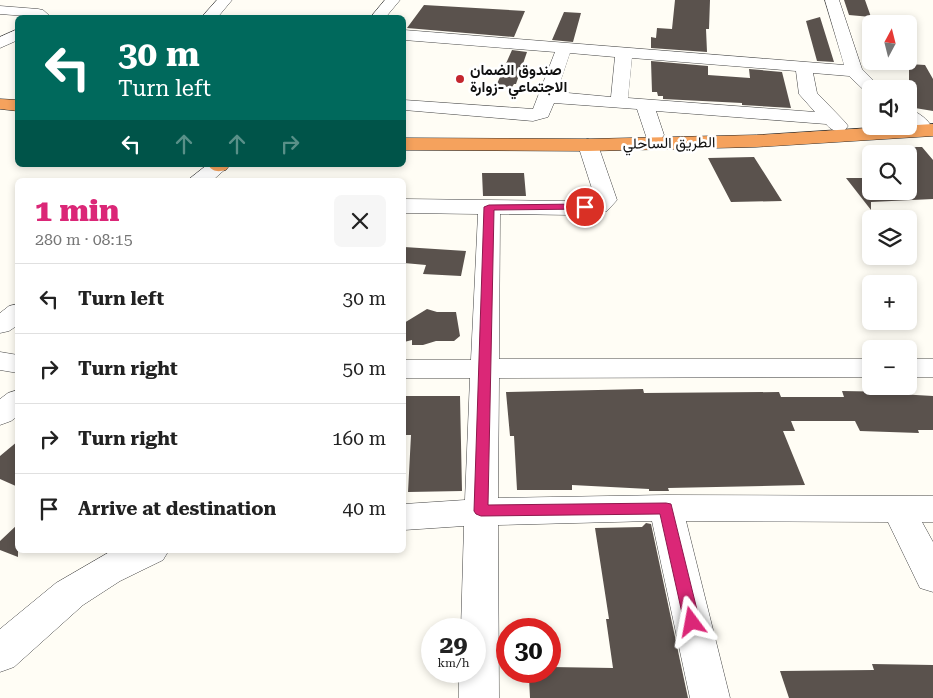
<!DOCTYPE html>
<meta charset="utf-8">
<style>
:root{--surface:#fff;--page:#f6f6f6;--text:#222;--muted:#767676;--line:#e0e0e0;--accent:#db2777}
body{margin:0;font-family:"Roboto Serif",Vazirmatn,serif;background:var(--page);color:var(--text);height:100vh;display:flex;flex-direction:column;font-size:19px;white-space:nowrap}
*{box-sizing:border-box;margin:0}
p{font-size:16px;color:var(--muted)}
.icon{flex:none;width:28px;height:28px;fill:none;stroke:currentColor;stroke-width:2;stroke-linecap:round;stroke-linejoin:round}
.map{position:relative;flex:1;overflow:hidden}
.drawer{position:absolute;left:15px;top:178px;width:391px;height:375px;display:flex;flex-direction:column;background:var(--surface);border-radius:8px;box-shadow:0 2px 8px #0003}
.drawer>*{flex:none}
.guide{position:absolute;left:15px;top:15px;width:391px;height:152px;border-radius:8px;box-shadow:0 2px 8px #0003;background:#00695c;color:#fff;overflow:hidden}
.needle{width:32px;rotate:7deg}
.fabs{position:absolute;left:862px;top:15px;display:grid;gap:10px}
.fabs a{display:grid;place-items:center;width:55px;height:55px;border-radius:8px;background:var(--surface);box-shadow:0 2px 8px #0003;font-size:25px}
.speed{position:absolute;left:421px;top:618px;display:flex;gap:10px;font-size:25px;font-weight:700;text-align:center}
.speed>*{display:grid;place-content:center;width:65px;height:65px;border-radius:50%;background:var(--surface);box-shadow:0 2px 8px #0003;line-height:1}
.speed small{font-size:12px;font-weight:400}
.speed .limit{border:8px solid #d22;background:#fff;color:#111}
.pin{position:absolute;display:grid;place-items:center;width:42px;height:42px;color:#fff;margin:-21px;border:2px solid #fff;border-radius:50%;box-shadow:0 1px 5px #0007}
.me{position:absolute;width:55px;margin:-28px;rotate:347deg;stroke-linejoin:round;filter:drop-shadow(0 0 4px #0008)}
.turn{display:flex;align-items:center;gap:18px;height:105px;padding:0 20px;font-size:22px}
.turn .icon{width:65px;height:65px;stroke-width:2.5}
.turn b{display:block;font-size:35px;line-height:42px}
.lanes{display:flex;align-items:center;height:48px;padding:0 20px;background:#0003;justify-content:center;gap:25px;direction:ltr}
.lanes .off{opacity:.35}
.round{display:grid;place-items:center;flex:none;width:52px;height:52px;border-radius:8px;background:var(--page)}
.overview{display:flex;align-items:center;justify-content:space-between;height:85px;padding:0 20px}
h1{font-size:30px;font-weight:800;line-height:38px;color:var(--accent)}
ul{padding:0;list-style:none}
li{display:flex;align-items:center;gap:15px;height:70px;padding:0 20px;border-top:1px solid var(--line)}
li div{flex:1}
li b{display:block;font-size:19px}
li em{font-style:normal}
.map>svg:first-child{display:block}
</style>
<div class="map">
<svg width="933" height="698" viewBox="0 0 933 698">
<rect width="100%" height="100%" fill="#fffdf5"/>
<path fill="#5a524d" d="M675 0H710L709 29H706L707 52 651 48V37L656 38 657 28 672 29Z
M844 0H865L871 17 849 15Z
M424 5 525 11 514 37 407 28Z
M564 12 581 13 573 42 552 40Z
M820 17 834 62 817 61 806 21Z
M512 50 527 52 516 84H514L512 87 496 86Z
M651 61 708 66V75L750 78 749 69 782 72 791 108 742 105V103L663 99V96H658L657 92H652Z
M909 64 925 65 933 79V111L909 107Z
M909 147H922L933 160V199L871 202V210L846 178H871V191H909Z
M754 157 782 201 731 202 708 158Z
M482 173H524L526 196H483Z
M404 247 466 251 461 276 423 274 426 265 404 263Z
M427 309 437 312H456L460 336 454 341H436L423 345H412V340L404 342V323Z
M643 389 644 393 779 392 781 397H844L842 391 898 392 899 394 933 396V430H918L919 433 860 431 855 421H791L795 431H783L805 485 668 488 669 491H649V489L572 485V490H517L514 436H510L506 392Z
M404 396H460L462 491 408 492 411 435H404Z
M18 441V487L0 479V456Z
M646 523 651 524 688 698H530L529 678H545L547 671H550V667L613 668 606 619H609L595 528 642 527Z
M18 524V557L0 550V541Z
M872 664 933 665V698H789L780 671 874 670Z"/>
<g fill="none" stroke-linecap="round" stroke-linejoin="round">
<defs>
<path id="minor" d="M217 0H232L217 18H201Z
M385 0H400L385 18H370Z
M825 0H839L862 69 882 89H871V94L867 93 849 76 813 73 817 93 845 122 848 126 845 130C836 132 832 131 826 124L656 111 664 135 661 139 654 141 647 139 637 109 554 103 548 117 533 121 404 110V100L533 109 555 52 404 40V30L844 65ZM570 53 615 57 611 97 557 92ZM632 58 796 71 799 94 815 112 628 98Z
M0 6 38 9 43 10 52 18 0 14Z
M18 29V40L0 48V37Z
M909 109C917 112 925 117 930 124L928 128 921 130 909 124Z
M588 139 595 141 598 145 617 200 607 211 572 215 500 214 499 359H871V377L499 378 498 498 666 495 933 496V522H922L933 542V592L920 588 888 522 686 521 730 698H690L652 521 498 525 499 698H459V671H475V629H461L464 526 404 530V504L465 500 470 378H404V360H471L478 214 404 213V199L572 201 593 200 595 198 578 145 581 141Z
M207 165H230L213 180H188Z
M18 304V325L9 331 0 333V313L9 306Z
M0 352 18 355V373L0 370Z
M909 359H933V377H909Z
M18 390V416L11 421 0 425V399L8 393Z
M113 550H169L163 560 120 581 83 605 14 667 0 672V629L56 583Z"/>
<path id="highway" d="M0 99 18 100V111L0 109Z
M933 124V136L756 147 588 151 404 150V138L588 139 756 135Z
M208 165H229V166L226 170C218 172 213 172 208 165Z"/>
</defs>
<use href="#minor" stroke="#444" stroke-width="1"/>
<use href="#highway" stroke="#222" stroke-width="1"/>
<use href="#minor" fill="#fff" fill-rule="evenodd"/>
<use href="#highway" fill="#f5a25d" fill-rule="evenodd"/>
</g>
<path fill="#db2777" stroke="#8e194d" d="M585 204 588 205V209L494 210 488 505 666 503 671 504 700 622 698 627 692 629 687 627 684 622 660 514 481 516 476 514 474 511 484 207 489 205Z"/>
<circle fill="#c4262e" stroke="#fff" stroke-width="2" cx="460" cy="79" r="5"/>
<g text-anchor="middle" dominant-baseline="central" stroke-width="5" stroke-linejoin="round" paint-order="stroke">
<g font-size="15" font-weight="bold" fill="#111" stroke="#fff" text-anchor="start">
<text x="470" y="70">صندوق الضمان<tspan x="470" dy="17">الاجتماعي -زوارة</tspan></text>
</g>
<g font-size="15" fill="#111" stroke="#fff">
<text transform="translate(669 143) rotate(-1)">الطريق الساحلي</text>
</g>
</g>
</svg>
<div class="fabs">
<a><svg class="needle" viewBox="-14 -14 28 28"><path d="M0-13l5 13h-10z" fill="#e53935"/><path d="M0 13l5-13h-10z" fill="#767676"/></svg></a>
<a><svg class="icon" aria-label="sound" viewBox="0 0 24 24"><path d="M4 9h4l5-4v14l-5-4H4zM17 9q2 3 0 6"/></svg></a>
<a><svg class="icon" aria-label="search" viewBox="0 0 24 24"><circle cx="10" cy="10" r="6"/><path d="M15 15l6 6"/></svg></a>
<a><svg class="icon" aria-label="layers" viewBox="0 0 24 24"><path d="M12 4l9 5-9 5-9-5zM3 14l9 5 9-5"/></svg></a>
<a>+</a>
<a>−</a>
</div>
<div class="speed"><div>29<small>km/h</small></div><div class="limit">30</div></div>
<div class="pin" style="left:585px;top:207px;background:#d93025"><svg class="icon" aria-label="arrive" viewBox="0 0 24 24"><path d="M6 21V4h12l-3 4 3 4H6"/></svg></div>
<svg class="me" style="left:692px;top:622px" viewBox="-20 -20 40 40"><path d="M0-17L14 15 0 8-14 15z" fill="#db2777" stroke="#fff" stroke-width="4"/></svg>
<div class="guide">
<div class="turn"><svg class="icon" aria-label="left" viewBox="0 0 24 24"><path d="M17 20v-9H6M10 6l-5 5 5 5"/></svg><div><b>30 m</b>Turn left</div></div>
<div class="lanes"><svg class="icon" aria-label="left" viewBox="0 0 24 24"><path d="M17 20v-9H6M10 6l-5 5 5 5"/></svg><svg class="icon off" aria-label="ahead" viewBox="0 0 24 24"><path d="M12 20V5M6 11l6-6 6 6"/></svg><svg class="icon off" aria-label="ahead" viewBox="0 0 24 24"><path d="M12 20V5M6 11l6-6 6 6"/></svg><svg class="icon off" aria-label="right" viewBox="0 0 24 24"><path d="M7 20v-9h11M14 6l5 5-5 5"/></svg></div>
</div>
<section class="drawer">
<div class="overview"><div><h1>1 min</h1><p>280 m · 08:15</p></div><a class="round"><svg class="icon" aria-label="close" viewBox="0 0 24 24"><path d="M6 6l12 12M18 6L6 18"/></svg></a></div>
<ul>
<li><svg class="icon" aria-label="left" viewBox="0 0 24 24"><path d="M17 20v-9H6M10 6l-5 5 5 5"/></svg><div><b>Turn left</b></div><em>30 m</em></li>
<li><svg class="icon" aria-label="right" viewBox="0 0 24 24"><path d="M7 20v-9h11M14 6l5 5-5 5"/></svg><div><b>Turn right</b></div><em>50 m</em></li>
<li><svg class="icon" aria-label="right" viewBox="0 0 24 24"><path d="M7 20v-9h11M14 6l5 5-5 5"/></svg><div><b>Turn right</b></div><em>160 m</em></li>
<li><svg class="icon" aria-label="arrive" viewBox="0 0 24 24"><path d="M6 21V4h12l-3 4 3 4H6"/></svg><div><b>Arrive at destination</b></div><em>40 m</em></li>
</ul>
</section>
</div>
